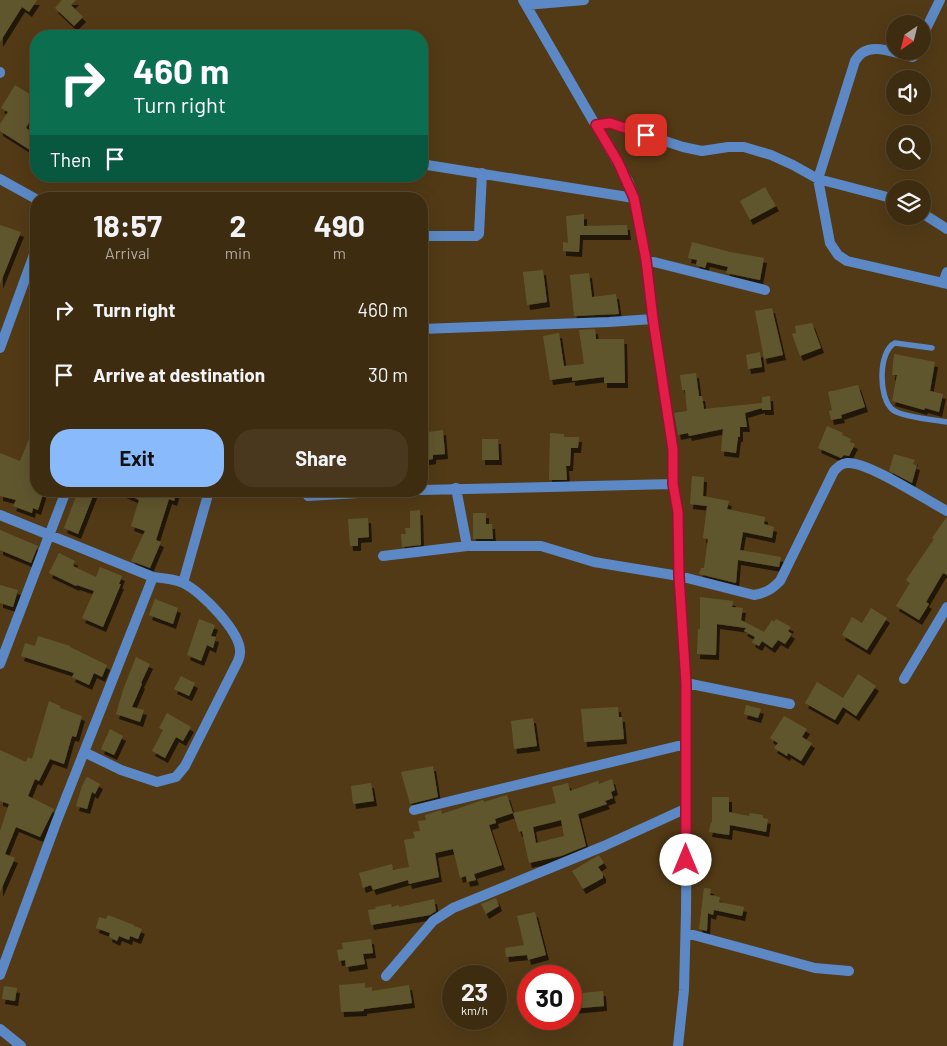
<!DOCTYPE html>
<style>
:root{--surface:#3e2c10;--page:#49381e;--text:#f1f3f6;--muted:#ada79f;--line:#574830;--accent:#89bafc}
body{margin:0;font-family:Barlow,sans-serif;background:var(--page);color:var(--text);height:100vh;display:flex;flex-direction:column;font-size:19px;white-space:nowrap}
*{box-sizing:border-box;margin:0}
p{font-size:16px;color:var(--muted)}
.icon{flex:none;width:28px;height:28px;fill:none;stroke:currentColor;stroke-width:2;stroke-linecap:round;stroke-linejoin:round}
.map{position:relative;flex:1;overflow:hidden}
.details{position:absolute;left:30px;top:192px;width:398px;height:305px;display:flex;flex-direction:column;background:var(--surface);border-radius:20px;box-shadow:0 5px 20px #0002,0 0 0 1px var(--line)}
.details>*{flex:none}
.guide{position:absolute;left:30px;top:30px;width:398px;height:152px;border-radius:20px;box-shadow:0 5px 20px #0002,0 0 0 1px var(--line);background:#0b6e4f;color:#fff;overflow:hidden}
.needle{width:32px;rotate:215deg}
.buttons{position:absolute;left:886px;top:15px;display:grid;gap:10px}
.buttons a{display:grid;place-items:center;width:45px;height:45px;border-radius:50%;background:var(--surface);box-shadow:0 5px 20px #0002,0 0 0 1px var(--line);font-size:25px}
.speed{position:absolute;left:442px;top:965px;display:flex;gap:10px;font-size:25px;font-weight:700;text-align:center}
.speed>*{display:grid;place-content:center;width:65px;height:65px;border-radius:50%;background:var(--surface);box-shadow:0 5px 20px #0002,0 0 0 1px var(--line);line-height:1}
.speed small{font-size:12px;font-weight:400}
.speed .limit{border:8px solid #d22;background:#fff;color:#111}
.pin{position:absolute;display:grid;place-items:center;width:42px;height:42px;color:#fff;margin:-21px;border-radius:10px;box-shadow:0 2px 8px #0006}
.me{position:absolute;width:55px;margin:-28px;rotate:0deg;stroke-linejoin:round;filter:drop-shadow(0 0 4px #0008)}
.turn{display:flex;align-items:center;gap:18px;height:105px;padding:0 20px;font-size:22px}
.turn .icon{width:65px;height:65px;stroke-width:2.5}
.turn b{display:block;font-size:35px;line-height:42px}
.then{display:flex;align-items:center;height:48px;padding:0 20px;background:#0003;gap:10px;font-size:19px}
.eta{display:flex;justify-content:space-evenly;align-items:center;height:85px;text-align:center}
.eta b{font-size:30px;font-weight:700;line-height:35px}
.cta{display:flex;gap:10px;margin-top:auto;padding:10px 20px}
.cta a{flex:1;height:58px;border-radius:20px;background:var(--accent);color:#111;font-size:20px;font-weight:700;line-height:58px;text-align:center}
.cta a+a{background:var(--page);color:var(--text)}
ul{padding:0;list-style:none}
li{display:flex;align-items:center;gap:15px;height:65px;padding:0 20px}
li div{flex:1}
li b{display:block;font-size:19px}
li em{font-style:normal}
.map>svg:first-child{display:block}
</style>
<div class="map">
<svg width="947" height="1046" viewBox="0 0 947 1046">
<defs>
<filter id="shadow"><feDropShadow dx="3" dy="5" stdDeviation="0" flood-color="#0009"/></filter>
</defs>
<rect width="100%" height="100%" fill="#523a16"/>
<path fill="#61572d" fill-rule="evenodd" filter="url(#shadow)" d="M0 0H37L29 12 22 7 0 42Z
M62 0H76L71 5 83 17 74 26 55 8Z
M15 85 36 98V111L26 128 36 135V140L30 150 0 131V124L8 112 1 108Z
M765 187 776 206 750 220 740 201Z
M584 214V226L627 225 628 235H580L579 252 563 251V242L568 243 566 216Z
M0 225 21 232 0 284Z
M692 242 730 252 764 258 760 280 726 273 728 267 707 262 705 268 696 265 697 260 688 258Z
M543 270 547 302 527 305 523 272Z
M589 273 592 297 616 294 619 314 574 316 570 275Z
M772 308 783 355 764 359 755 311Z
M812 323 821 348 800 356 792 334 796 333 795 326Z
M595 329 596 339H624L625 383H604V377L572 381V377L550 380 543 336 559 333 564 366 584 364 579 330Z
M760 352 762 367 748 369 746 355Z
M894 354 935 362 930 391 943 394 939 412 925 408 924 410 892 401 897 375H892Z
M696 373 699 396H702L704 409 762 403V397L770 396 771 410H762V408L745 413 747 427H740V437H738L736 453 721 451 723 429 689 436 688 433 678 435 674 413 687 411 685 390H682L680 375Z
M858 385 865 407 841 415 842 418 831 420 829 411 832 410 828 392Z
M36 422V446L30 461 36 463V491H44L38 510 33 508 32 513 13 506 16 500 0 496V453L20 461Z
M827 426 843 433 842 435 851 439 850 442 855 444 849 456 844 455 841 458 818 448Z
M443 430 445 454 433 455V459L421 461V433Z
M550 433 564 434V437H579L578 448H571L570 466H566L567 480H549Z
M482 439H498L499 460H482Z
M894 454 915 460 913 464 917 465 912 483 889 471Z
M692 476 704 477 703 496 729 501 727 509 765 517 764 524 774 527 772 538 743 532 740 550 781 557 779 567 738 560 736 583 699 574 701 568H704L708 539 703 538 707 506 690 504Z
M78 491H95L78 534 64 528Z
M119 491H177L174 501 169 499 156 540 161 542 150 568 131 561 145 531 131 526 139 500Z
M420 510 421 545 402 547 401 534H406L405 528H410V511Z
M473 513H486V524H492L493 539H473Z
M368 518 369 537 358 538V546H350L348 519Z
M946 518H947V575L943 573 926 602 929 604 919 620 896 606 910 583 906 580 934 539 932 538Z
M0 530 38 546 31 563 0 550Z
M59 553 75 561 73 566 96 577 100 567 122 576 119 584H121L103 627 82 618 94 591 77 585 76 586 49 573Z
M0 585 18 590 13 607 0 603Z
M700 597 733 601 732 607 743 608 741 620 764 632 772 620 774 622 776 619 791 627 788 631 792 634 785 644 778 640 772 648 762 641 759 646 752 642 755 637 744 631 746 628 717 624 716 655 697 654 698 629H700Z
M155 599 178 608 173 624 149 615Z
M871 608 887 618 867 650 842 635 852 617 862 623Z
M199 619 215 625 211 636 216 637 213 648 207 645 201 661 187 655Z
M38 636 70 646V647L107 665 102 677 94 673 89 685 72 677 74 673 21 656 25 643 35 646Z
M136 657 150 664 141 683 142 684 132 707 144 710 140 722 116 714 123 690Z
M858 674 876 686 856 716 843 707 835 720 805 703 817 682 843 698Z
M181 676 195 683 189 696 174 689Z
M49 701 60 706V708L82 716 76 737 72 736 64 764 50 759 39 781 35 779 28 796 54 809 40 837 16 827 5 854 15 858 0 892V831L9 804 0 801V750L26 762 28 757 32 759Z
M746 705 761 709 758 718 744 714Z
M618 707 619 717H622L624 739 584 742 581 709Z
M167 713 191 727 183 741 176 737 165 758 152 751 163 730 159 728Z
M784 716 807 729 802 737 812 743 801 761 788 753 787 756 774 748 778 743 770 738Z
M533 718 537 746 514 749 511 721Z
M110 729 123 736 114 755 101 749Z
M433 766 438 797 410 804 401 772Z
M87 777 100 784 95 794 92 792 87 809 76 806 82 786Z
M612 779 615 790 611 792 613 798 605 801 607 804 578 814 586 846 561 856 529 863 522 831 519 832 513 813 556 803 552 787 568 783 570 791 598 781 599 784ZM561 820 564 836 536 843 533 827Z
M371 783 374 801 353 804 351 786Z
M507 795 513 813 495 819 496 823 489 825 502 865 474 874 476 880 467 882 466 876 460 878 453 849 435 853 439 877 409 884 408 880 373 890 371 885 363 888 359 873 392 864 393 870 409 867 404 840 415 838 413 832 420 831 418 821 426 820 425 815 441 810 442 814 477 802 483 800 484 802Z
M712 797H729V812L749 816 750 813 763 815V818L768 819 766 832 730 825 729 835 709 832 711 822 712 823Z
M599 855 604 863 598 867 603 874V878L583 889 572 871Z
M704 888 711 889 710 895 720 897 719 902 744 907 742 916 714 910 713 915 708 913 707 931 699 929Z
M496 898 499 906 486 914 481 904Z
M434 899 436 911 430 915 371 925 368 910 376 909 375 907 391 904 392 907 399 905V907Z
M535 912 546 955 528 960 527 955 506 957 505 948 524 945 517 916Z
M108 915 134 925V926L142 929 138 939 130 936 129 940 119 936 117 941 109 937 110 933 96 928 99 917 106 919Z
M371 939 373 953 363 954 365 964 346 967 345 960 339 961 337 950 343 949 342 943Z
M365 983V988L372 987V991L409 985 412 1003 364 1009V1011L341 1012 339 985Z
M4 986 17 988 15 1001 2 999Z
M603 991 604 1006 571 1009V994Z"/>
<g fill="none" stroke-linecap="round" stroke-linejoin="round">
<path stroke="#5c89c5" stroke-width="5.5" d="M932 348 895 343C878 351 878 399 893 410 902 417 934 420 947 422"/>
<path stroke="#5c89c5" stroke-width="10" d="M523 0 628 181 634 198 646 260 653 319 673 450V484L678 512 679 576 686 683 687 808 686 912 684 990 678 1046
M526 5 584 0
M922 37 940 0
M916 51 913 57C894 53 867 39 855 61L818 179 830 243 838 255 847 261 947 284
M0 73V72
M597 125 610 123 683 147 702 151 728 147H744L771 155 793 165 818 179 895 199
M421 164 634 198
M0 179 36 199
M922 213 947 229
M421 236H476L479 234 482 173
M646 260 765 290
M943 283 947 272
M421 329 609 322 653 319
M0 348 36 249
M456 488 467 546
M421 490 673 484
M308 496 392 491
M0 515 153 577C164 578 174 579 183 583 201 591 242 633 240 653 240 656 239 658 238 661L185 766 176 777 157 782 121 770 84 752
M383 556 467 546H541L594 562 679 576 754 595C766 593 772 589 780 581L834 471C838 467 840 464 847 463 867 461 926 500 947 511
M183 583 209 491
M0 664 66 491
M904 679 947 607
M686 683 790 704
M414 810 686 744
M686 933 815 968 849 971
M0 975 56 823 153 577
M386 976 433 921 453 908 604 846 687 808
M0 1029 21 1046"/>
</g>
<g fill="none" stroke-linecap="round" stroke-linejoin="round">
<defs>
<path id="route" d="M646 135 610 123 596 125 618 162 634 198 646 260 653 319 673 450V484L678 512 679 576 686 684V860"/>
</defs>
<use href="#route" stroke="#92132f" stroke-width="12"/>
<use href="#route" stroke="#e11d48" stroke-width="9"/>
</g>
</svg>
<div class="buttons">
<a><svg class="needle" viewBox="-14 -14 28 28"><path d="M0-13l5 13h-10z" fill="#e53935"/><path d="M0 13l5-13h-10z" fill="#ada79f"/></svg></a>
<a><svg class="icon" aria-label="sound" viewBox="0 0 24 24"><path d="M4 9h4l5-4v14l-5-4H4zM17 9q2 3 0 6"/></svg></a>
<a><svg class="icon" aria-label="search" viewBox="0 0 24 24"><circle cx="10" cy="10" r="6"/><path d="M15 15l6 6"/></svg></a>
<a><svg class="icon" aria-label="layers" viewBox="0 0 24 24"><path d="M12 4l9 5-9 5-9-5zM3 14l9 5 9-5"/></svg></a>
</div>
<div class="speed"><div>23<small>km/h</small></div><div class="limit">30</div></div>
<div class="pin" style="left:646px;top:135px;background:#d93025"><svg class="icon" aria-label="arrive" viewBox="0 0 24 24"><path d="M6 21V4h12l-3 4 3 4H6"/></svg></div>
<svg class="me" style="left:686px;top:860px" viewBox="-20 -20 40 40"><circle r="19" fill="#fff"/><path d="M0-13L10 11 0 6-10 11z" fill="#e11d48"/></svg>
<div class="guide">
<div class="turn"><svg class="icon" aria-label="right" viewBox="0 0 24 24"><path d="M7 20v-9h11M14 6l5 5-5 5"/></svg><div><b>460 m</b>Turn right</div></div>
<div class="then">Then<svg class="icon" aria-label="arrive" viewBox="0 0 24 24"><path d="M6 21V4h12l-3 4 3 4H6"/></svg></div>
</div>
<section class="details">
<div class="eta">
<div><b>18:57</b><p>Arrival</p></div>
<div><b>2</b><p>min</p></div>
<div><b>490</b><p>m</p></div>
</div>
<ul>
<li><svg class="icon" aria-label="right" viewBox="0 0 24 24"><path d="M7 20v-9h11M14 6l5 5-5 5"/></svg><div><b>Turn right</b></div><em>460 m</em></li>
<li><svg class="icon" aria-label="arrive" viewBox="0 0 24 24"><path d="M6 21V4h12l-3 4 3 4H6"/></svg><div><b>Arrive at destination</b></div><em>30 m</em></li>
</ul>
<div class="cta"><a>Exit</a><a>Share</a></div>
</section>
</div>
